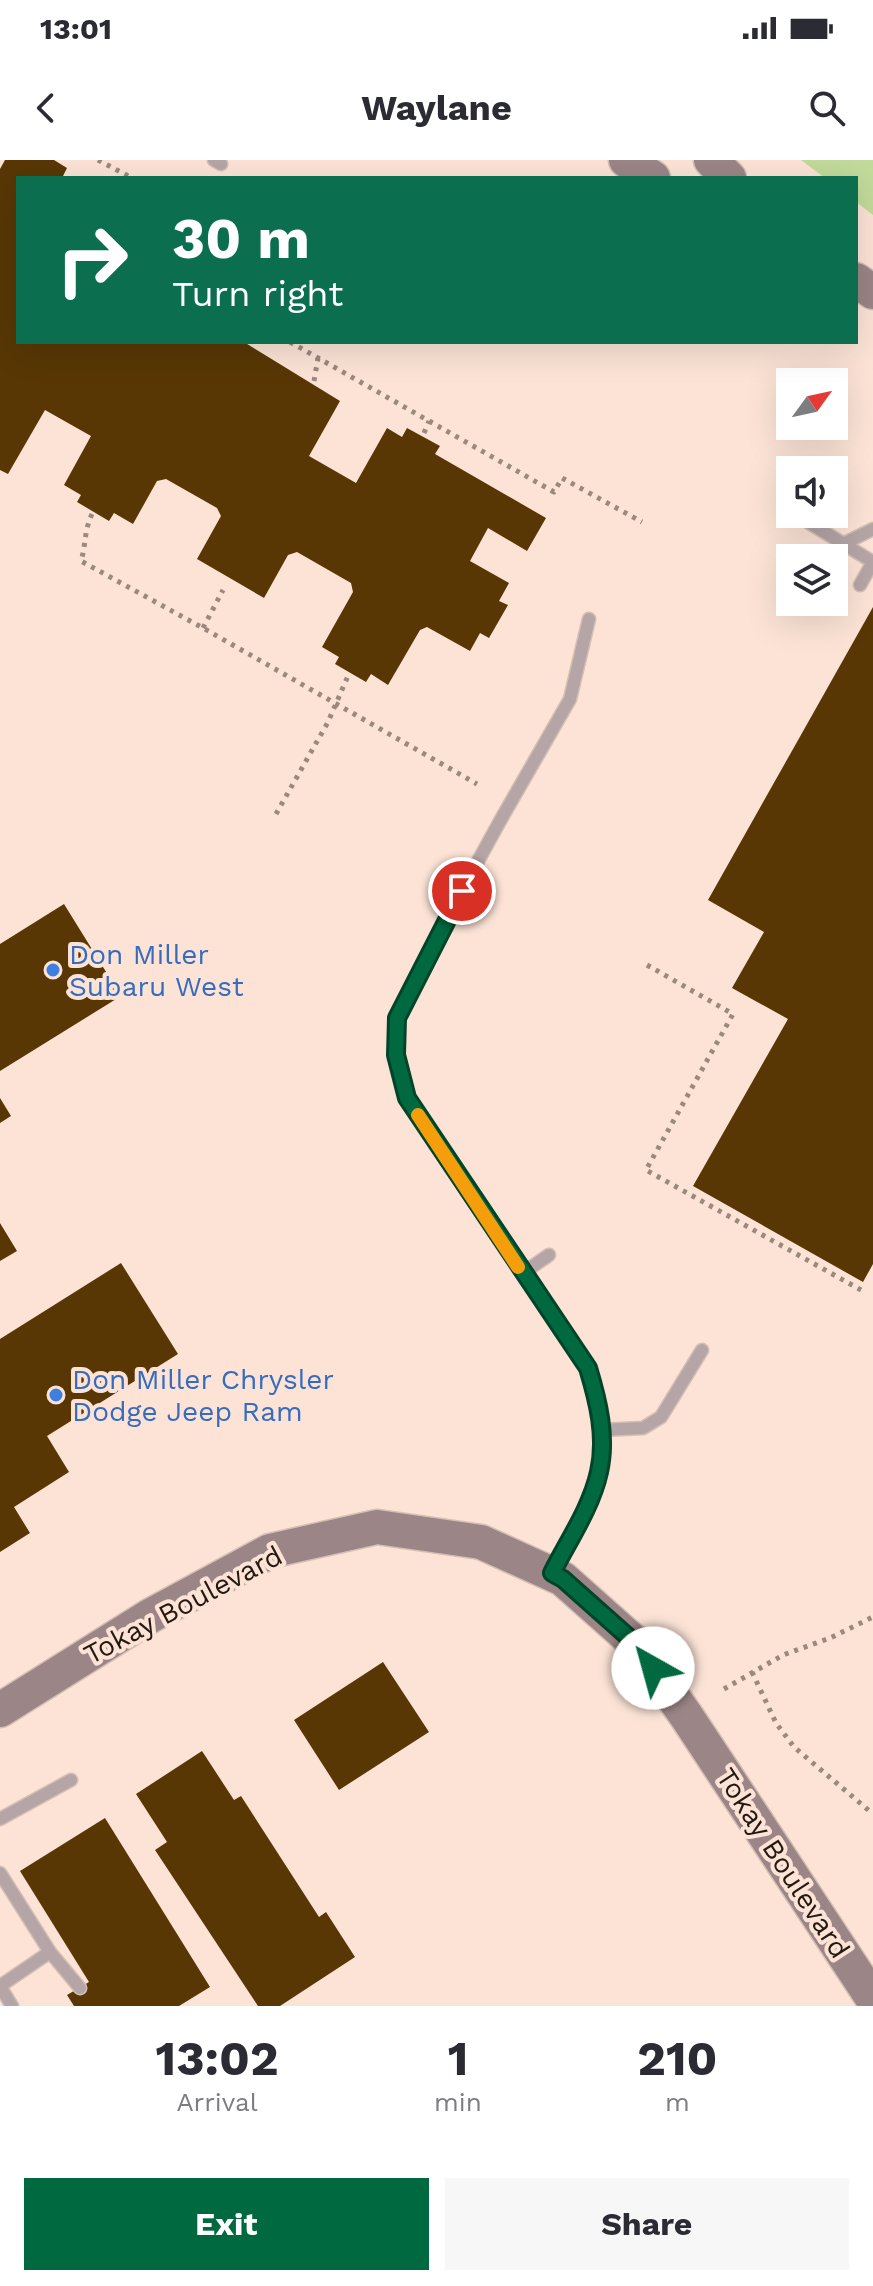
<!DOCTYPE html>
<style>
:root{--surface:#fff;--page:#f7f7f7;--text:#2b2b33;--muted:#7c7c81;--accent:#00693f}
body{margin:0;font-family:"Work Sans",sans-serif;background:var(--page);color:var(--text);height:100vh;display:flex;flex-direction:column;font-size:30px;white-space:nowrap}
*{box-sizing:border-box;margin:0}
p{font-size:26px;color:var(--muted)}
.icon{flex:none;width:44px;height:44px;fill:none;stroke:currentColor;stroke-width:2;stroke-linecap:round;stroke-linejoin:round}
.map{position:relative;height:1846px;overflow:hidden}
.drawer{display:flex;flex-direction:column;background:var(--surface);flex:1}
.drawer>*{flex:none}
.hud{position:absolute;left:16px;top:16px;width:842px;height:168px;border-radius:0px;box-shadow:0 8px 32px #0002;background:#0b6e4f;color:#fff;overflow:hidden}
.needle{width:52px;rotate:57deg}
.buttons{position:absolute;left:776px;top:208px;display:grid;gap:16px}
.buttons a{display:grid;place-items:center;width:72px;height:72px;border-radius:0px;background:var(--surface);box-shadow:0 8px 32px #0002;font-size:40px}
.pin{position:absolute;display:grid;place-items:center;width:68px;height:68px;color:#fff;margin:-34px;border:4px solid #fff;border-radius:50%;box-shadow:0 2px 8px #0007}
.me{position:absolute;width:88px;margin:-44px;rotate:322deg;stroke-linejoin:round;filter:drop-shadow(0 0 6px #0008)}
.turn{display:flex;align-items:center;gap:28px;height:168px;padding:0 24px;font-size:36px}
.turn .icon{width:104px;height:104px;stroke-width:2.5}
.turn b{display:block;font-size:56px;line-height:68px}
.eta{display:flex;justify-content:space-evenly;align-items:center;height:136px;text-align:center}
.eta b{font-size:48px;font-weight:700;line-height:56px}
.action{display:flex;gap:16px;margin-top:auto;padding:16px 24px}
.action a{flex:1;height:92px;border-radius:0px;background:var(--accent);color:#fff;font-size:32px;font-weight:700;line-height:92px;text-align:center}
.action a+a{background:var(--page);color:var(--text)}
.status{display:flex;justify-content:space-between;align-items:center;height:56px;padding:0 40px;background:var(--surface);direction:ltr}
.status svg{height:22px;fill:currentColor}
header{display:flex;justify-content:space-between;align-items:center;height:104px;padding:0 24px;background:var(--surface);font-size:36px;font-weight:700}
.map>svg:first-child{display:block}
</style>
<div class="status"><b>13:01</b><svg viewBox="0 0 49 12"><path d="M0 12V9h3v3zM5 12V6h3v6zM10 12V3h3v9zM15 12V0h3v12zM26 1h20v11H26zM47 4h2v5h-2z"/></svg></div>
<header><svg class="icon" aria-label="back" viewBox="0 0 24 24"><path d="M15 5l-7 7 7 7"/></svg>Waylane<svg class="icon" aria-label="search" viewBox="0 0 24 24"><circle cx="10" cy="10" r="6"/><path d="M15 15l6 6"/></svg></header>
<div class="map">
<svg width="873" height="1846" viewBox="0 0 873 1846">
<rect width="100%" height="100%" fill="#fce3d6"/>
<path fill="#c2da9a" d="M801 0H873V55L856 42V18H825Z"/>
<path fill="#583705" d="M5 0H54L67 8 62 18H18V182H244L340 241 309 296 356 323 387 268 402 277 407 268 440 286 435 294 546 358 527 391 488 368 470 401 509 423 499 441 508 445 489 478 480 473 470 491 427 467 420 470 388 525 371 514 366 522 335 504 339 497 322 487 353 432 351 423 297 392 288 395 264 438 197 399 221 356 217 348 166 319 157 321 133 364 114 353 109 361 77 342 81 335 64 325 91 276 45 250 8 314 0 310V9Z
M873 447V1104L863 1122 693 1026 788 859 732 828 764 772 708 740Z
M64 744 121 836 0 911V784Z
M0 938 11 956 0 963Z
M0 1063 17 1091 0 1101Z
M121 1103 178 1194 47 1276 69 1312 14 1347 30 1373 0 1392V1179Z
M383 1502 429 1572 339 1630 294 1560Z
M202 1591 234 1640 241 1636 319 1757 326 1752 355 1797 280 1846H258L155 1690 167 1682 136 1634Z
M105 1658 210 1827 179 1846H74L67 1835 89 1822 20 1711Z"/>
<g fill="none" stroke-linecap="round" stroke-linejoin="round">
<defs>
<path id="lane" d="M214 0 221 4
M808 362 873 402 860 425
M843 384 873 369
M523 1113 549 1095
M601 1270 643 1268 661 1257 702 1190
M552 1413C568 1380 591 1347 599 1312 607 1277 598 1241 588 1208L407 938 396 895 397 858 449 754 500 661 570 539 589 459
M0 1659 71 1620
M0 1713 50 1792 80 1828
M0 1826 50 1792
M0 1826 12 1846"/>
<path id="secondary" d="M626 0 653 18
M711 0 729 18
M856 120 873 132
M0 1550 150 1456 270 1391 377 1367 481 1382 563 1419 635 1483 687 1557 873 1839"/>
</defs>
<use href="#lane" stroke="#d5bfb3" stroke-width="15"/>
<use href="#secondary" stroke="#d5bfb3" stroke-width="37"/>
<path stroke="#9b887e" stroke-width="5" stroke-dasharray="4 6" stroke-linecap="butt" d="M98 0 132 18
M290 182 554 332 562 318 642 362
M314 221 318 198
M424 273 429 261
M92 354C84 371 86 385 81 401L203 468 477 624
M203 468 223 430
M276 654 328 562 348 516
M647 805 733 854 646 1010 861 1130
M752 1512 776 1563 794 1587 873 1654
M724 1529 783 1495 830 1478 873 1457"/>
<use href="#lane" stroke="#b5a5a6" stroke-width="12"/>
<use href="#secondary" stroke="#9b8586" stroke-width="34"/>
</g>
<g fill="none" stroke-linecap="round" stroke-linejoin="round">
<defs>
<path id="route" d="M462 731 397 858 396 895 407 938 588 1208C598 1241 607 1277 599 1312 591 1348 568 1381 552 1413L563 1419 635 1483 653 1508"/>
</defs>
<use href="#route" stroke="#004429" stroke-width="20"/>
<use href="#route" stroke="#00693f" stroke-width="14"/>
<path stroke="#f59e0b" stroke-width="14" d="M418 955 518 1107"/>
</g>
<g fill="#3f7fe0" stroke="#fce3d6" stroke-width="3">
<circle cx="53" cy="810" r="8"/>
<circle cx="56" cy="1235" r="8"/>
</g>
<g text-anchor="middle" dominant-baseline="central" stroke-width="8" stroke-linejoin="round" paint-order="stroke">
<g font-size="28" fill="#366cbe" stroke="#fce3d6" text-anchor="start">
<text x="69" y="794">Don Miller<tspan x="69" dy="32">Subaru West</tspan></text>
<text x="72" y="1219">Don Miller Chrysler<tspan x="72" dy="32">Dodge Jeep Ram</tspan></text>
</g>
<g font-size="28" fill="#231913" stroke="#fce3d6">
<text transform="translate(183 1445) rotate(-28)">Tokay Boulevard</text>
<text transform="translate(783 1703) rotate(57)">Tokay Boulevard</text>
</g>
</g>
</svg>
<div class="buttons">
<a><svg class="needle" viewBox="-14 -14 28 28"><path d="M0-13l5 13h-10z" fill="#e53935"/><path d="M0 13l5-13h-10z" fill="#7c7c81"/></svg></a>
<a><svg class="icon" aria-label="sound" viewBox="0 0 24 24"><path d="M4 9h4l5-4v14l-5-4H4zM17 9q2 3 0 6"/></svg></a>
<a><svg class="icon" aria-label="layers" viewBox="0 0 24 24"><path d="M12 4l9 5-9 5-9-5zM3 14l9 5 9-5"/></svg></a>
</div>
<div class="pin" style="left:462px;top:731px;background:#d93025"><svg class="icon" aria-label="arrive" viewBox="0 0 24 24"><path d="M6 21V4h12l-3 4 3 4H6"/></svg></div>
<svg class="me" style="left:653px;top:1508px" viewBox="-20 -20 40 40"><circle r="19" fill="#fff"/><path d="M0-13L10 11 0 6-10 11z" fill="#00693f"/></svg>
<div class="hud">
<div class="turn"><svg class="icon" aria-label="right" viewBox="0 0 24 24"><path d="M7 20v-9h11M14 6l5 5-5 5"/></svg><div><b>30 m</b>Turn right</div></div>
</div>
</div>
<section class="drawer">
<div class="eta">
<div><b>13:02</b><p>Arrival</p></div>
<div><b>1</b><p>min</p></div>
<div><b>210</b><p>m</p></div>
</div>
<div class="action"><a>Exit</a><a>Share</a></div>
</section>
